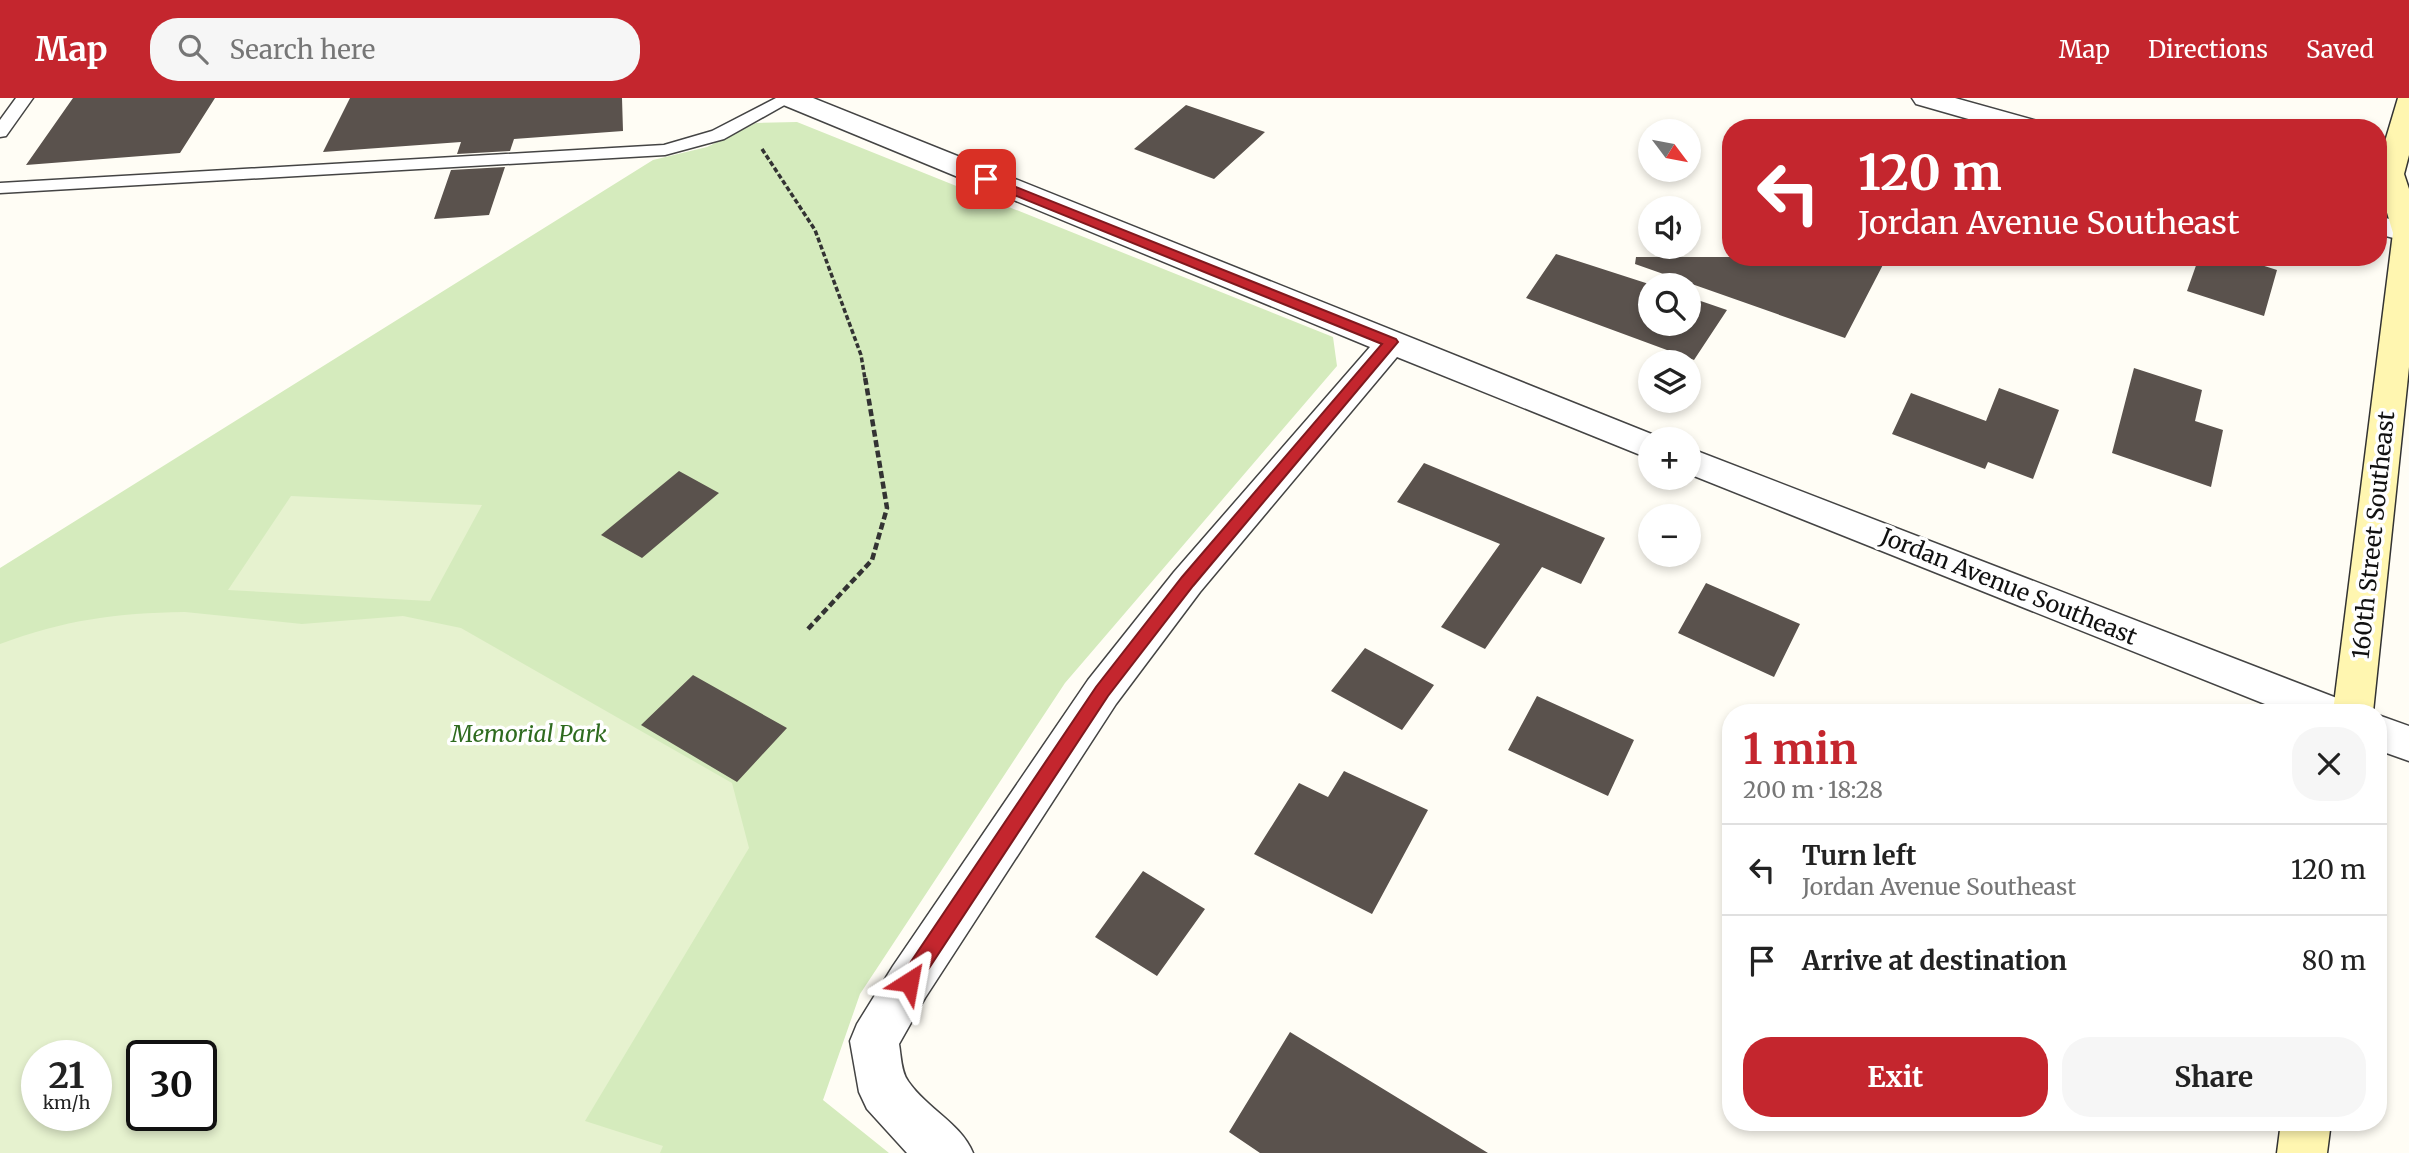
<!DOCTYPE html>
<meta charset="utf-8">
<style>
:root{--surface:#fff;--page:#f6f6f6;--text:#222;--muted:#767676;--line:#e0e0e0;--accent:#c4262e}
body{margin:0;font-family:Merriweather,serif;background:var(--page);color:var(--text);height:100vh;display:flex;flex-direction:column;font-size:26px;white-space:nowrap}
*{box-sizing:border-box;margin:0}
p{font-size:23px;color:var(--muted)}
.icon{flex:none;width:38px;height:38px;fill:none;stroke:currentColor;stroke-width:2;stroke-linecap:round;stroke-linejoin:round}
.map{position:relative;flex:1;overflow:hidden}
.side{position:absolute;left:1722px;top:606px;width:665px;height:427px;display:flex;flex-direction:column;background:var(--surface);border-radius:28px;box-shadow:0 4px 10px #0003}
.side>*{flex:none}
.guide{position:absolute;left:1722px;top:21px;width:665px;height:147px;border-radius:28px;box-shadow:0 4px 10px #0003;background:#c4262e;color:#fff;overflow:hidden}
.needle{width:46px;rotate:122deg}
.buttons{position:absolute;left:1638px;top:21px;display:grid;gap:14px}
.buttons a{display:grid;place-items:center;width:63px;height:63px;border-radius:50%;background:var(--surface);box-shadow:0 4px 10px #0003;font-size:35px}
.speed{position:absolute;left:21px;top:942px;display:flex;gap:14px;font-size:35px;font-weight:700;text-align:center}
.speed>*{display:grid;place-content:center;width:91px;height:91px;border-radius:50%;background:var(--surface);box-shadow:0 4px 10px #0003;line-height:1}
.speed small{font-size:18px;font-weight:400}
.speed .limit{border:4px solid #111;border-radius:10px;background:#fff;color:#111}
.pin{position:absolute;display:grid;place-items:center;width:60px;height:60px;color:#fff;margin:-30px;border-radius:14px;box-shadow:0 4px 10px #0006}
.me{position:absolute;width:77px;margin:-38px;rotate:34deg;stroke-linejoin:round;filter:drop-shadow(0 0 5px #0008)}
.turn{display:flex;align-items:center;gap:24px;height:147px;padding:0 21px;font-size:32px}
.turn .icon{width:91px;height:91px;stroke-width:2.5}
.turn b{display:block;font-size:49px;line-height:60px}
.round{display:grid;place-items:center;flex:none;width:74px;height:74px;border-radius:28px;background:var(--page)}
.overview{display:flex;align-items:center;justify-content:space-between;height:119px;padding:0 21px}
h1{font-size:42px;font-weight:700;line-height:52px;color:var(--accent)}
.button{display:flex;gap:14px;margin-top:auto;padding:14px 21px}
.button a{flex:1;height:80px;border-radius:28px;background:var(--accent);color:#fff;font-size:28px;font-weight:700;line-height:80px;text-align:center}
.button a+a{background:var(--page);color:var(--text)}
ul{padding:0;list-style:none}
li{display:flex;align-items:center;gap:21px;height:91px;padding:0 21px;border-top:2px solid var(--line)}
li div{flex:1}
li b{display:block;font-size:26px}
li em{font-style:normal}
header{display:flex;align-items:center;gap:42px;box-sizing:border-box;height:98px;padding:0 35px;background:var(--accent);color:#fff}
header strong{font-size:33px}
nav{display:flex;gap:38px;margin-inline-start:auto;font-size:24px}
.search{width:490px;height:63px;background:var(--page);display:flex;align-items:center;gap:18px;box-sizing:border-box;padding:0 24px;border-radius:28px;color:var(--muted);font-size:26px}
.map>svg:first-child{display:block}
</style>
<header>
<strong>Map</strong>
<div class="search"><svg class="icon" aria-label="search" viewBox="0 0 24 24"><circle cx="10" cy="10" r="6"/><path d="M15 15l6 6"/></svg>Search here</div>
<nav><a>Map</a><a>Directions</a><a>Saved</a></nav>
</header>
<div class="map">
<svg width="2409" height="1055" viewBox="0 0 2409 1055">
<rect width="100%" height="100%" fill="#fffdf5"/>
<path fill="#d5ebbd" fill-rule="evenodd" d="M797 24 1333 239 1337 268 1065 585 860 896 823 1002 889 1055H0V470L653 62 707 49 756 25ZM37 957H96V1017H37ZM142 957H201V1017H142Z"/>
<path fill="#e6f2cf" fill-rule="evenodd" d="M291 398 482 407 430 503 228 492Z
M185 514 302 526 403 518 461 530 732 685 749 750 585 1023 663 1048 660 1055H0V546C65 522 115 515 185 514ZM37 957H96V1017H37ZM142 957H201V1017H142Z"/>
<path fill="#5a524d" d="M73 0H215L180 55 26 67Z
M350 0H622L623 33 514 41 510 53 457 56 461 44 323 54Z
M1186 7 1265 34 1214 81 1134 51Z
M505 69 489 117 434 121 451 72Z
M1556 156 1652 187 1650 226H1689V199L1727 212 1694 262 1526 200Z
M1636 159H1887L1845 240 1635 166Z
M2199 159H2236L2277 172 2264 218 2187 193Z
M2134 270 2202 292 2195 323 2223 332 2211 389 2112 355Z
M1999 290 2059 312 2033 381 1988 364 1985 371 1892 336 1911 295 1986 323Z
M1424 365 1605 440 1581 486 1542 469 1485 551 1441 529 1500 446 1397 404Z
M679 373 719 395 642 460 601 437Z
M1706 485 1800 526 1774 579 1678 535Z
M1365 550 1434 587 1402 632 1331 593Z
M693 577 787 630 737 684 641 627Z
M1537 598 1634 642 1608 698 1508 652Z
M1344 673 1428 712 1372 816 1254 756 1299 685 1328 699Z
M1143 773 1205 811 1157 878 1095 839Z
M1290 934 1488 1055H1260L1229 1034Z"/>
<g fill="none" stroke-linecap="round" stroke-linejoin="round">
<defs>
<path id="lane" d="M16 0H33L6 38 0 39V22Z
M776 0H797L724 41 665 57 0 95V85L664 47 712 33Z"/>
<path id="street" d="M777 0H813L1664 341H1650V359L1638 356 1397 259 1200 494 1116 606 925 900 899 946C901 957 901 974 908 983 927 1011 961 1025 973 1055H907L867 1011 859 994 850 943 857 926 893 868 1088 582 1174 474 1370 249 781 6Z
M1912 0H1955L2041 24 2044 30H2000L1916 6Z
M2378 118 2409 126V144L2378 136Z
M1689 350 2342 602 2348 614H2285L1689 376Z
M2378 617 2409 628V663L2378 652Z"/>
<path id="secondary" d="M2398 0H2409V57L2404 76 2409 91V269L2373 614H2333L2393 135 2378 84V67Z
M2281 1024H2331L2327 1055H2277Z"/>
</defs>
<use href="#lane" stroke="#444" stroke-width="3"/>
<use href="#street" stroke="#444" stroke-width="3"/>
<use href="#secondary" stroke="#333" stroke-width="3"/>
<path stroke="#333" stroke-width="3.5" stroke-dasharray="5 2.5" stroke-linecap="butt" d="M762 51 815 132 861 257 865 281"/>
<path stroke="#333" stroke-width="4.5" stroke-dasharray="7 3.5" stroke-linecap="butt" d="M808 531 872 462 887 410 865 279"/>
<use href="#lane" fill="#fff" fill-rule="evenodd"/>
<use href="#street" fill="#fff" fill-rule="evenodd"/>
<use href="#secondary" fill="#fff6b0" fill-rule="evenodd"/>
</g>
<path fill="#c4262e" stroke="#7f191e" stroke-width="2" d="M982 79H991L1396 241 1398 244 1193 488 1108 598 916 890 909 893 902 890 899 884 902 877 1096 589 1182 479 1382 246 982 84Z"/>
<g text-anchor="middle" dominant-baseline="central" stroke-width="7" stroke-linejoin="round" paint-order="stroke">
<g font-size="23" fill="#111" stroke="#fff">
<text transform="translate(2373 437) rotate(-84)">160th Street Southeast</text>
<text transform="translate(2009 488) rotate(22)">Jordan Avenue Southeast</text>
</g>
<g font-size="23" font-style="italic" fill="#2f6b1f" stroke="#fff">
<text x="529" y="635">Memorial Park</text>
</g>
</g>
</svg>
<div class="buttons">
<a><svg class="needle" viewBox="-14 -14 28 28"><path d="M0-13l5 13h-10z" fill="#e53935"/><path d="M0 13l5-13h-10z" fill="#767676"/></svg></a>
<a><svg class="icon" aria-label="sound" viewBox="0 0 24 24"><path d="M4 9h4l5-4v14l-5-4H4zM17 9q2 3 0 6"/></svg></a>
<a><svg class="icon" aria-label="search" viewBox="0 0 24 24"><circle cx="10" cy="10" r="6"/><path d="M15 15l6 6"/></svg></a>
<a><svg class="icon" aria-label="layers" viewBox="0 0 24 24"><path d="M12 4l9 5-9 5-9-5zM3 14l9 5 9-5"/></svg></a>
<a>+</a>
<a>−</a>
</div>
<div class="speed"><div>21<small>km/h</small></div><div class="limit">30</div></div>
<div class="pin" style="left:986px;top:81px;background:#d93025"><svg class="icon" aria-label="arrive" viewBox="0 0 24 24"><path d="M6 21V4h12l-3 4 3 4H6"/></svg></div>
<svg class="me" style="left:909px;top:884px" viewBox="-20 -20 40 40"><path d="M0-17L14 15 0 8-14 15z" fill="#c4262e" stroke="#fff" stroke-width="4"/></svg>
<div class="guide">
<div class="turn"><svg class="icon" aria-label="left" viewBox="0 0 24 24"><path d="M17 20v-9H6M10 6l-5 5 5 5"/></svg><div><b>120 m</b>Jordan Avenue Southeast</div></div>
</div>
<section class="side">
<div class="overview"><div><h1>1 min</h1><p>200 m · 18:28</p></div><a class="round"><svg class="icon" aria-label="close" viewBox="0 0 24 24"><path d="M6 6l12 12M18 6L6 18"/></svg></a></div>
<ul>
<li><svg class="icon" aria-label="left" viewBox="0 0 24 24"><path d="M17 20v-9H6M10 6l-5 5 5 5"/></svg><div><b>Turn left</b><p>Jordan Avenue Southeast</p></div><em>120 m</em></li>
<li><svg class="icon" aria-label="arrive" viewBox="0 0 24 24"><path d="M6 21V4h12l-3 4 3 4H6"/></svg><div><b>Arrive at destination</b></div><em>80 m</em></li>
</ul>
<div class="button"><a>Exit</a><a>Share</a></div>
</section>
</div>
